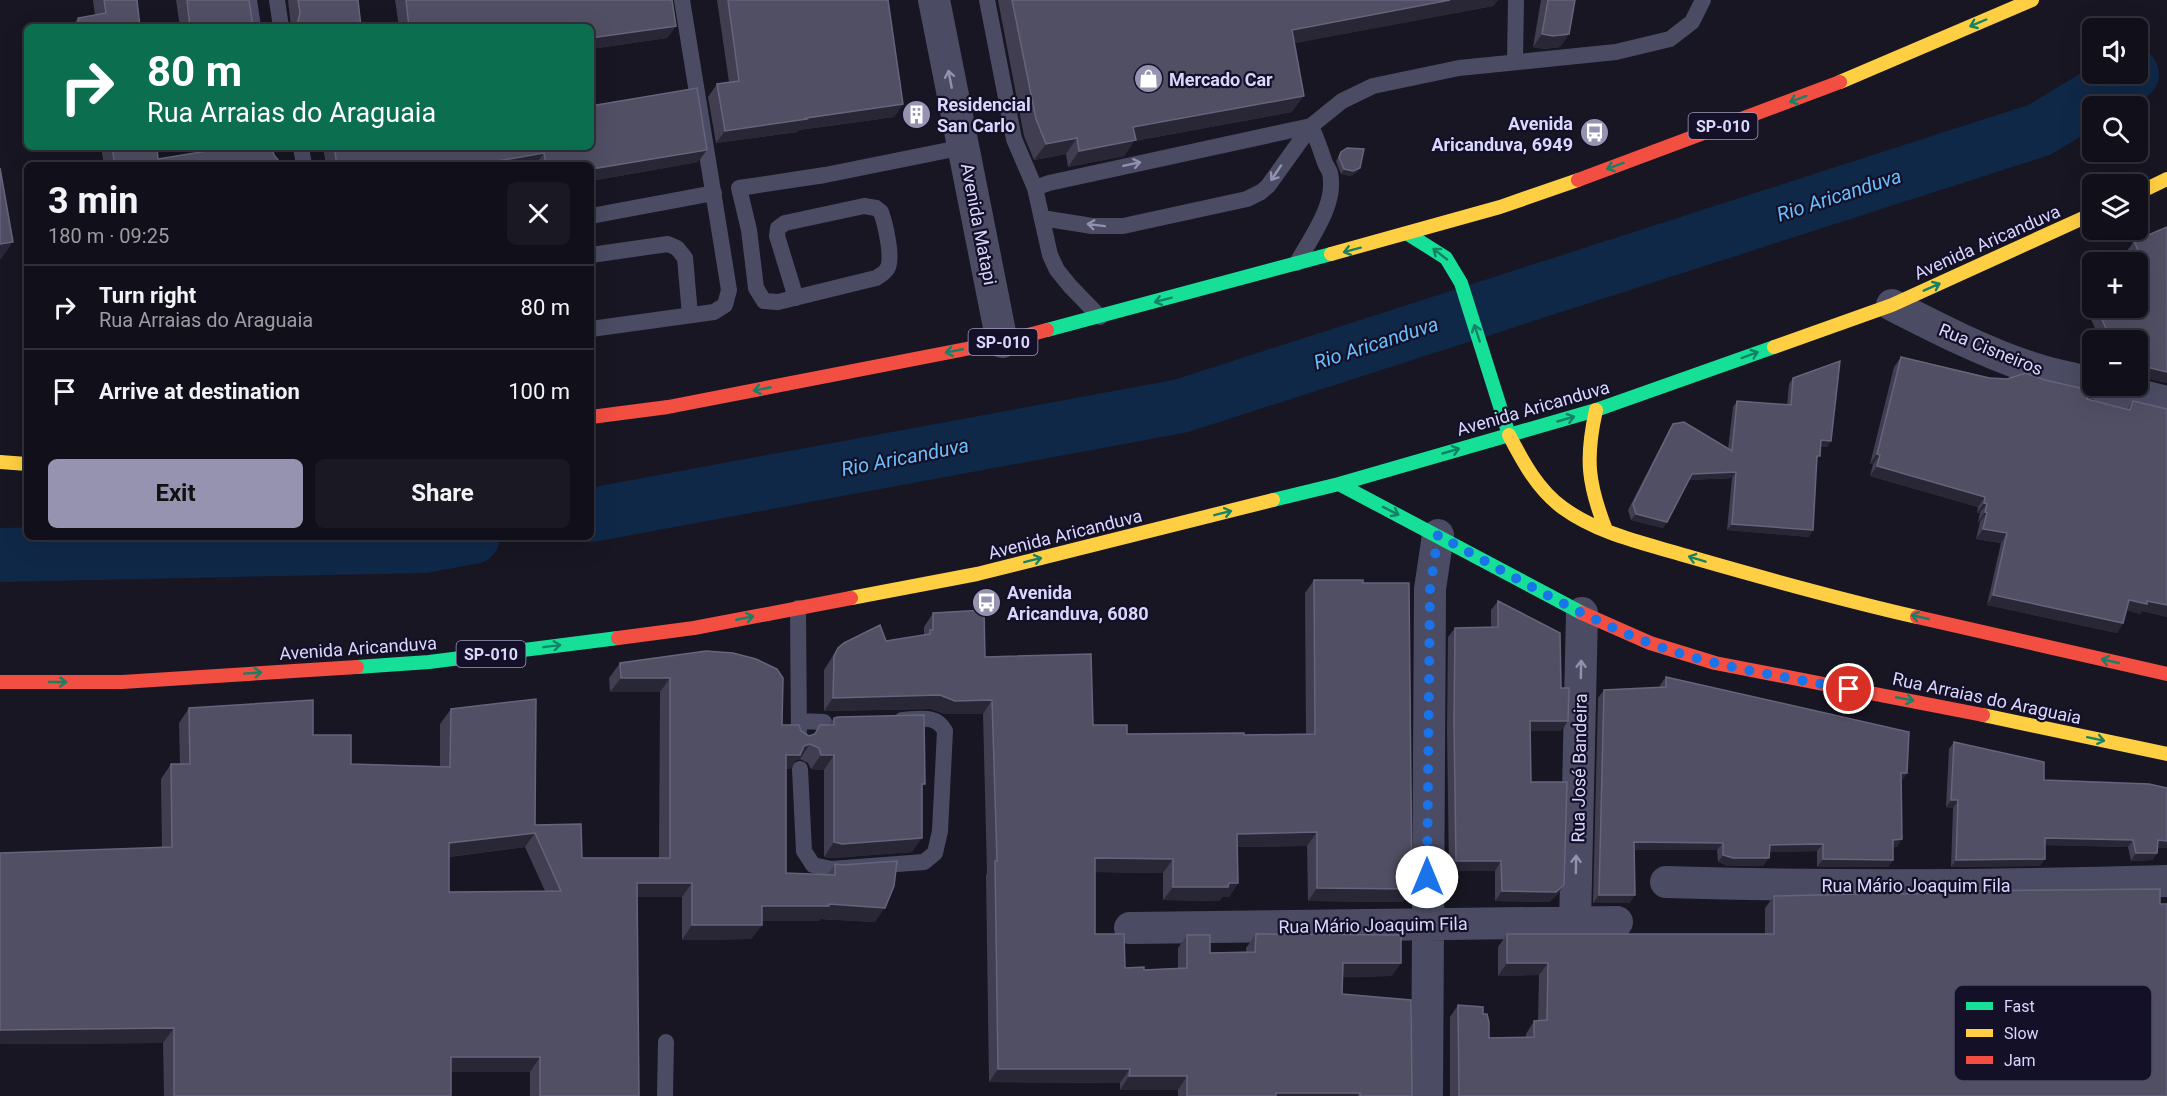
<!DOCTYPE html>
<meta charset="utf-8">
<style>
:root{--surface:#11101a;--page:#1a1923;--text:#f1f3f6;--muted:#9c9da2;--line:#303039;--accent:#9693b1}
body{margin:0;font-family:Roboto,sans-serif;background:var(--page);color:var(--text);height:100vh;display:flex;flex-direction:column;font-size:22px;white-space:nowrap}
*{box-sizing:border-box;margin:0}
p{font-size:20px;color:var(--muted)}
.icon{flex:none;width:33px;height:33px;fill:none;stroke:currentColor;stroke-width:2;stroke-linecap:round;stroke-linejoin:round}
.map{position:relative;flex:1;overflow:hidden}
.drawer{position:absolute;left:24px;top:162px;width:570px;height:378px;display:flex;flex-direction:column;background:var(--surface);border-radius:9px;box-shadow:0 6px 24px #0002,0 0 0 2px var(--line)}
.drawer>*{flex:none}
.top-card{position:absolute;left:24px;top:24px;width:570px;height:126px;border-radius:9px;box-shadow:0 6px 24px #0002,0 0 0 2px var(--line);background:#0b6e4f;color:#fff;overflow:hidden}
.buttons{position:absolute;left:2082px;top:18px;display:grid;gap:12px}
.buttons a{display:grid;place-items:center;width:66px;height:66px;border-radius:9px;background:var(--surface);box-shadow:0 6px 24px #0002,0 0 0 2px var(--line);font-size:30px}
.pin{position:absolute;display:grid;place-items:center;width:51px;height:51px;color:#fff;margin:-26px;border:3px solid #fff;border-radius:50%;box-shadow:0 2px 6px #0007}
.me{position:absolute;width:66px;margin:-33px;rotate:0deg;stroke-linejoin:round;filter:drop-shadow(0 0 4px #0008)}
.turn{display:flex;align-items:center;gap:21px;height:126px;padding:0 24px;font-size:27px}
.turn .icon{width:78px;height:78px;stroke-width:2.5}
.turn b{display:block;font-size:42px;line-height:51px}
.round{display:grid;place-items:center;flex:none;width:63px;height:63px;border-radius:9px;background:var(--page)}
.summary{display:flex;align-items:center;justify-content:space-between;height:102px;padding:0 24px}
h1{font-size:36px;font-weight:700;line-height:45px}
.button{display:flex;gap:12px;margin-top:auto;padding:12px 24px}
.button a{flex:1;height:69px;border-radius:9px;background:var(--accent);color:#111;font-size:24px;font-weight:700;line-height:69px;text-align:center}
.button a+a{background:var(--page);color:var(--text)}
ul{padding:0;list-style:none}
li{display:flex;align-items:center;gap:18px;height:84px;padding:0 24px;border-top:2px solid var(--line)}
li div{flex:1}
li b{display:block;font-size:22px}
li em{font-style:normal}
.map>svg:first-child{display:block}
</style>
<div class="map">
<svg width="2167" height="1096" viewBox="0 0 2167 1096">
<rect width="100%" height="100%" fill="#171622"/>
<g fill="none" stroke-linecap="round" stroke-linejoin="round">
<path stroke="#102848" stroke-width="54" d="M591 515 1181 406 2039 130 2132 74
M0 555 424 546 473 537"/>
<path stroke="#4b4c63" stroke-width="16" d="M249 0 253 27
M277 0 281 27
M987 0 1014 139 1035 188 1050 255 1057 270 1070 286 1100 317
M1515 61 1516 0
M301 147 304 165
M1035 188 1049 183 1311 126
M591 216 714 193
M1042 218 1092 226H1123L1247 199 1261 192 1268 186 1311 126 1342 101 1373 86 1459 68 1616 52 1670 39 1692 22 1703 0
M591 255 668 244 677 248 685 258 690 315
M1297 263C1311 237 1337 204 1330 173 1329 169 1325 165 1324 160 1320 148 1316 137 1311 126
M796 298 777 236 778 228 785 223 864 206 876 208 881 212C885 223 894 260 887 269 885 273 879 276 876 278L778 302 764 301 756 288 749 230 739 188 825 175 964 147
M591 329 714 312 725 305 729 290 682 0
M798 608 799 740
M799 721 824 722
M800 769 804 851 813 865 831 869 924 862 935 853 940 831 945 731C936 714 919 719 902 720
M665 1096 666 1042"/>
<path stroke="#4b4c63" stroke-width="32" d="M934 0 1002 342
M1892 305C1937 328 1982 351 2029 367 2049 374 2071 378 2092 383
M2102 386 2167 402
M1666 882C1833 887 2000 886 2167 881
M1575 923 1582 613
M1130 928 1617 922
M1427 1096 1430 589 1438 535"/>
<path stroke="#16e098" stroke-width="14" d="M1408 234 1446 258 1461 283 1509 435
M1047 330 1331 254
M1339 484 1582 613
M1273 500 1339 484 1596 410 1774 347
M357 667 429 662 618 638"/>
<path stroke="#ffcf43" stroke-width="14" d="M1840 82 2032 0
M2138 193 2167 179
M1331 254 1500 207 1578 180
M1774 347 1892 305 2092 214
M1596 410C1585 459 1588 484 1606 530
M1509 435C1523 462 1538 490 1563 508 1599 534 1644 543 1687 556 1763 578 1839 599 1917 617
M0 462 27 464
M851 598 977 574 1273 500
M1983 715 2167 754"/>
<path stroke="#f24e42" stroke-width="14" d="M1578 180 1840 82
M591 417 668 407 1002 342 1047 330
M1582 613 1650 643 1715 663 1983 715
M1917 617 2167 674
M618 638 694 628 851 598
M0 682H122L357 667"/>
</g>
<path fill="#413e51" fill-rule="evenodd" d="M93 0H137L140 27H72L78 18 95 15Z
M176 0H249L253 27H180Z
M288 0H358L361 27H291Z
M395 0H672L676 26 667 38 591 49V27H399Z
M717 0H888L903 104 894 117 799 130 798 132 716 143 708 97 717 84 729 82Z
M998 0H1498L1493 6 1294 43 1292 112 1134 141 1124 156 1068 167 1066 154 1034 160 1024 136Z
M1541 0H1575L1569 34 1560 47 1544 49 1533 47Z
M101 147H157L158 159 197 153 196 147H272L274 155 279 165H104Z
M323 147H591L698 162 591 181V165H326Z
M1341 152 1360 168 1357 172 1350 176 1341 174 1336 161Z
M2167 227V383L2138 376V340H2100L2084 303 2090 293H2092V308H2138V262H2132L2127 251 2134 241Z
M1901 357 2127 409 2133 401 2167 409V617L2142 611 2140 614 2127 610 2123 623 2117 633 1987 605 2001 543 1976 539 1980 522H1978L1980 513H1977L1978 507 1870 476 1873 464H1870L1894 367Z
M1793 378 1827 447 1821 446 1816 461 1809 537 1727 530 1732 478 1689 480 1663 528 1631 520 1628 510 1669 430 1673 424 1728 449 1733 407 1737 401 1787 405 1789 384Z
M1314 580 1363 583 1403 902 1308 901 1307 846 1237 847 1238 883 1229 897H1222L1219 901 1163 900V873L1095 872V934L1125 968 1144 970 1178 968V948L1187 935 1210 953H1246V948L1256 934 1392 976 1343 977 1342 994 1412 1096H1178V1090H1120V1083L989 1082 986 875 987 873 983 714H945L931 709 824 711V670L829 662 838 648 924 635V627L933 613 985 657 1093 725 1127 734 1244 735 1306 734 1305 593Z
M1498 601 1561 731H1530L1531 782 1558 894 1549 902 1495 901V871H1449L1447 730 1448 637 1455 628H1491V610Z
M706 651 782 725 801 731 809 736 813 735 820 725H829L834 718 922 788 912 852 832 858 824 857V770L811 769 808 763 800 759 796 760 790 769H786V873L827 875 835 864 875 922 820 919 819 921H762V925L751 939 682 940V897H637L639 1096H530V1072H451V1096H164L163 1043 0 1044V853L162 848 161 779 171 764H180L179 723 189 708 313 735 351 764 440 766V724L451 709 535 825 582 858H659L660 692H610L609 678 620 663ZM525 847 545 891 449 892V857Z
M1666 677 1907 773 1901 781 1902 839 1897 847H1893V860L1888 867H1817V851L1769 852 1763 866H1728L1718 862 1717 850H1634L1630 903H1593L1598 698 1604 690 1660 687V685Z
M1954 742 2044 780 2157 848V853L2152 860 2131 861 2128 847 2045 845 2040 866 1951 867 1953 808 1946 807 1949 749Z
M1850 891 1897 894 1957 893 1958 891 2160 904 2167 1096H1450V1017L1458 1005 1483 1014 1489 1038 1526 1037V1034L1534 1021H1538L1539 975 1498 976V947L1507 934H1765V908L1774 896 1848 894Z"/>
<path fill="#292736" d="M1450 0H1498L1493 6 1280 46 1292 30Z
M676 26 667 38 591 49V38Z
M1542 34H1569L1560 47 1544 49 1533 47Z
M1304 96 1292 112 1134 141 1124 156 1068 167 1079 151 1133 127Z
M903 104 894 117 799 130 798 132 716 143 725 131Z
M1077 138 1066 154 1034 160 1046 144Z
M707 150 698 162 591 181V169Z
M544 153 535 165H474Z
M1360 168 1357 172 1350 176 1341 174 1344 169Z
M13 242 1 259H0V244Z
M2138 359 2144 360 2138 369Z
M2142 366 2167 372V383L2138 376V372Z
M1821 440 1831 441 1827 447 1817 446Z
M1877 454 1880 455 1873 464H1870Z
M1877 466 1985 497 1978 507 1870 476Z
M1736 472 1732 478 1688 480 1692 474Z
M1984 503 1987 504 1980 513H1977Z
M1985 512 1987 513 1980 522H1978Z
M1636 514 1667 522 1663 528 1631 520Z
M1732 524 1813 530 1809 537 1727 530Z
M1983 529 2007 533 2001 543 1976 539Z
M1993 595 2123 623 2117 633 1987 605Z
M2129 600 2147 601 2167 605V617L2142 611 2140 614 2123 609Z
M621 678H670L660 692H610Z
M940 695 992 700 983 714H945L931 709 824 711 833 698Z
M1530 721H1568L1561 731H1524Z
M810 744 800 759 796 760 790 769 775 770 786 755Z
M821 755H834L824 770 811 769Z
M1901 773H1907L1902 781H1896Z
M1951 800H1958L1953 808 1946 807Z
M1317 832 1307 846 1227 847 1237 834Z
M535 833 525 847 439 858 449 843Z
M922 838 912 852 832 858 824 857 834 842Z
M2045 838 2133 840 2128 847 2040 845Z
M1902 839 1897 847 1888 848 1893 840Z
M2158 840 2167 841V848H2152Z
M1634 842 1723 843 1717 850H1629Z
M1823 844 1817 851 1765 852 1770 845Z
M2136 853H2157L2152 860 2131 861Z
M1723 855 1769 858 1763 866H1728L1718 862Z
M1095 858 1173 859 1163 873 1085 872Z
M1823 859 1893 860 1888 867H1817Z
M2045 859 2040 866 1951 867 1956 860Z
M1456 861H1501L1495 871H1449Z
M637 883H692L682 897H626Z
M1229 883H1238L1229 897H1222L1219 901 1163 900 1173 887Z
M1564 885 1558 894 1549 902 1495 901 1502 891Z
M1317 888 1412 889 1403 902 1308 901Z
M1850 891 1860 894 1841 903Z
M1599 895H1635L1630 903H1593Z
M829 904 885 908 875 922 820 919 819 921H751L762 906Z
M692 925H762L751 939 682 940Z
M1343 963H1401L1392 976 1334 977Z
M1507 963H1548L1539 975 1498 976Z
M174 1028 163 1043 0 1044V1030Z
M451 1057H540L530 1072H440Z
M998 1069H1130L1120 1083 989 1082Z
M1129 1076H1187L1178 1090H1120Z
M1276 1093H1360L1357 1096H1274Z"/>
<path fill="#514f64" stroke="#66647c" stroke-width="1.5" fill-rule="evenodd" d="M104 0H137L140 27H79L78 18 106 13Z
M187 0H249L253 27H190Z
M298 0H358L361 27H299L298 21 300 13Z
M406 0H672L676 26 591 38V27H409Z
M728 0H888L903 104 806 118 807 119 725 131 717 84 739 81Z
M1012 0H1450L1292 30 1304 96 1133 127 1136 140 1079 151 1077 138 1046 144 1036 119Z
M1548 0H1575L1569 34 1553 36 1542 34Z
M697 88 707 150 591 169V165H546L544 153 474 165H337L334 147H591V106Z
M112 147H157L158 159 207 151V147H272L274 155 279 161V165H115Z
M1347 148 1364 149 1360 168 1353 171 1344 169 1339 157 1341 152Z
M0 168 13 242 0 244Z
M2167 227V372L2142 366 2144 360 2138 359V340H2111L2097 308H2138V273L2146 270 2134 241Z
M1901 357 1989 378 2007 379 2026 373 2045 380 2089 390 2087 399 2130 410 2133 401 2167 409V605L2147 601V604L2129 600 2123 623 1993 595 2007 533 1983 529 1987 513 1985 512 1987 504 1984 503 1985 497 1877 466 1880 455 1877 454Z
M1840 361 1831 441 1821 440 1820 456H1817L1813 530 1732 524 1736 472 1692 474 1667 522 1636 514 1633 504 1673 424 1684 422 1732 451 1737 401 1791 405 1793 378Z
M1314 580H1363V583H1409L1412 889 1317 888V832L1237 834 1238 883H1229L1228 887H1173V859L1095 858V934H1124L1125 968 1144 967V970L1187 968V935H1210V953L1255 952 1256 934 1401 935V963H1343L1342 994 1411 1000 1412 1096H1360V1093H1276V1096H1187V1076H1129L1130 1069H998L995 861H997L992 700 955 701 940 695 833 698 834 656 838 648 844 643 880 625 886 641 930 634V630H933V613L984 610 985 657 1091 654 1093 725H1127V734L1244 733V735L1315 734Z
M1498 601 1560 633 1561 688H1569L1568 721H1530L1531 782H1567L1564 885 1556 892 1502 891 1501 861H1456L1454 721 1455 628 1498 627Z
M706 651 733 653 756 659 777 669 783 678 782 725H799L801 731 809 736 815 734 820 725H834V718L838 717 924 715 925 784H922V838L842 844 834 842V755H821L819 748 810 744 804 746 800 755H786V873L835 875V864L842 865 897 861 894 886 885 908 829 904V906H762V925H692V883H637L639 1096H540V1057H451V1096H174V1028L0 1030V853L172 847 171 764H190L189 708 313 700V735H351V764L450 767 451 709 536 699 535 825 581 824 582 858H670V678H621L620 663ZM535 833 561 891 449 892V843Z
M1666 677 1909 732 1907 773H1901L1902 839 1893 840V860L1823 859V844L1770 845 1769 858H1733L1723 855V843L1634 842 1635 895H1599L1604 690 1666 687Z
M1954 742 2044 762V780L2149 784 2167 788V841L2158 840 2157 853H2136L2133 840 2045 838V859L1956 860 1958 800H1951Z
M2160 889V904H2167V1096H1459L1458 1005 1483 1007V1014H1487L1489 1022V1038L1534 1037V1021L1547 1020 1548 963H1507V934H1774V896L1860 894 1850 891H1897V894L1958 893V891Z"/>
<defs><path id="oneway-shaft" d="M-6 0H5M1.5-3L5.5 0L1.5 3" fill="none" stroke-width="1.6" stroke-linecap="round" stroke-linejoin="round" transform="scale(1.5)"/></defs>
<g stroke="#158266">
<use href="#oneway-shaft" transform="translate(1978 23) rotate(157)"/>
<use href="#oneway-shaft" transform="translate(1798 99) rotate(160)"/>
<use href="#oneway-shaft" transform="translate(1615 166) rotate(160)"/>
<use href="#oneway-shaft" transform="translate(1352 250) rotate(165)"/>
<use href="#oneway-shaft" transform="translate(1440 254) rotate(-142)"/>
<use href="#oneway-shaft" transform="translate(1932 287) rotate(-24)"/>
<use href="#oneway-shaft" transform="translate(1163 300) rotate(165)"/>
<use href="#oneway-shaft" transform="translate(1477 333) rotate(-108)"/>
<use href="#oneway-shaft" transform="translate(954 351) rotate(169)"/>
<use href="#oneway-shaft" transform="translate(1750 355) rotate(-20)"/>
<use href="#oneway-shaft" transform="translate(762 389) rotate(169)"/>
<use href="#oneway-shaft" transform="translate(1566 419) rotate(-16)"/>
<use href="#oneway-shaft" transform="translate(1451 451) rotate(-16)"/>
<use href="#oneway-shaft" transform="translate(1391 511) rotate(27)"/>
<use href="#oneway-shaft" transform="translate(1223 513) rotate(-14)"/>
<use href="#oneway-shaft" transform="translate(1697 559) rotate(-163)"/>
<use href="#oneway-shaft" transform="translate(1033 560) rotate(-14)"/>
<use href="#oneway-shaft" transform="translate(1920 617) rotate(-167)"/>
<use href="#oneway-shaft" transform="translate(745 618) rotate(-11)"/>
<use href="#oneway-shaft" transform="translate(552 646) rotate(-7)"/>
<use href="#oneway-shaft" transform="translate(2110 661) rotate(-167)"/>
<use href="#oneway-shaft" transform="translate(253 673) rotate(-4)"/>
<use href="#oneway-shaft" transform="translate(58 682)"/>
<use href="#oneway-shaft" transform="translate(1905 699) rotate(11)"/>
<use href="#oneway-shaft" transform="translate(2096 739) rotate(12)"/>
</g>
<g stroke="#9292b0">
<use href="#oneway-shaft" transform="translate(950 79) rotate(-101)"/>
<use href="#oneway-shaft" transform="translate(1132 164) rotate(-12)"/>
<use href="#oneway-shaft" transform="translate(1276 173) rotate(124)"/>
<use href="#oneway-shaft" transform="translate(1096 225) rotate(-173)"/>
<use href="#oneway-shaft" transform="translate(1581 669) rotate(-89)"/>
<use href="#oneway-shaft" transform="translate(1576 864) rotate(-89)"/>
</g>
<g fill="none" stroke-linecap="round" stroke-linejoin="round">
<path stroke="#1a73e8" stroke-width="10" stroke-dasharray="0 18" d="M1427 877 1430 589 1438 535C1507 573 1576 614 1649 643 1713 667 1782 676 1849 689"/>
</g>
<defs>
<symbol id="shop-disc" viewBox="-11 -11 22 22"><circle r="9.5" fill="#9693b1" stroke="#131028"/><path d="M-5-2.5h2.3a2.7 3.5 0 0 1 5.4 0H5L5.5 6h-11ZM-1.5-2.5h3a1.5 2.3 0 0 0-3 0Z" fill="#fff"/></symbol>
<symbol id="building-disc" viewBox="-11 -11 22 22"><circle r="9.5" fill="#9693b1" stroke="#131028"/><path d="M-4-6H4V6H1V3H-1V6H-4ZM-2.5-4.3h1.7v1.8h-1.7ZM.8-4.3h1.7v1.8H.8ZM-2.5-1h1.7V.8h-1.7ZM.8-1h1.7V.8H.8Z" fill="#fff"/></symbol>
<symbol id="bus-disc" viewBox="-11 -11 22 22"><circle r="9.5" fill="#9693b1" stroke="#131028"/><path d="M-5-6H5V4H4V6H2V4H-2V6H-4V4H-5ZM-3.5-4V0h7V-4ZM-3.5 1.2v1.5H-2V1.2ZM2 1.2v1.5H3.5V1.2Z" fill="#fff"/></symbol>
</defs>
<g fill-rule="evenodd">
<use href="#shop-disc" x="1132" y="62" width="33" height="33"/>
<use href="#building-disc" x="900" y="98" width="33" height="33"/>
<use href="#bus-disc" x="1578" y="116" width="33" height="33"/>
<use href="#bus-disc" x="970" y="586" width="33" height="33"/>
</g>
<g text-anchor="middle" dominant-baseline="central" stroke-width="4.5" stroke-linejoin="round" paint-order="stroke">
<g fill="#131028" stroke="#9e9bbe" stroke-width="1.5">
<rect x="1688.5" y="113" width="69" height="26" rx="4.5"/>
<rect x="968.5" y="329" width="69" height="26" rx="4.5"/>
<rect x="456.5" y="641" width="69" height="26" rx="4.5"/>
</g>
<g font-size="16" font-weight="bold" fill="#dad7fe">
<text x="1723" y="126">SP-010</text>
<text x="1003" y="342">SP-010</text>
<text x="491" y="654">SP-010</text>
</g>
<g font-size="18" font-weight="bold" fill="#dad7fe" stroke="#131028" text-anchor="start">
<text x="1169" y="79">Mercado Car</text>
<text x="937" y="104">Residencial<tspan x="937" dy="21">San Carlo</tspan></text>
<text x="1573" y="123" text-anchor="end">Avenida<tspan x="1573" dy="21">Aricanduva, 6949</tspan></text>
<text x="1007" y="592">Avenida<tspan x="1007" dy="21">Aricanduva, 6080</tspan></text>
</g>
<g font-size="18" fill="#dad7fe" stroke="#131028">
<text transform="translate(979 224) rotate(79)">Avenida Matapi</text>
<text transform="translate(1987 242) rotate(-24)">Avenida Aricanduva</text>
<text transform="translate(1991 349) rotate(22)">Rua Cisneiros</text>
<text transform="translate(1533 408) rotate(-16)">Avenida Aricanduva</text>
<text transform="translate(1065 534) rotate(-14)">Avenida Aricanduva</text>
<text transform="translate(358 648) rotate(-4)">Avenida Aricanduva</text>
<text transform="translate(1987 698) rotate(12)">Rua Arraias do Araguaia</text>
<text transform="translate(1579 768) rotate(-89)">Rua José Bandeira</text>
<text x="1916" y="885">Rua Mário Joaquim Fila</text>
<text transform="translate(1373 925) rotate(-1)">Rua Mário Joaquim Fila</text>
</g>
<g font-size="20" font-style="italic" fill="#67c0fd" stroke="#131028">
<text transform="translate(1839 195) rotate(-18)">Rio Aricanduva</text>
<text transform="translate(1376 343) rotate(-18)">Rio Aricanduva</text>
<text transform="translate(905 457) rotate(-11)">Rio Aricanduva</text>
</g>
</g>
<rect x="1954" y="985" width="198" height="96" rx="9" fill="#131028" stroke="#4f4c68" stroke-width="1.5"/>
<rect x="1966" y="1002" width="27" height="8" fill="#16e098"/>
<rect x="1966" y="1029" width="27" height="8" fill="#ffcf43"/>
<rect x="1966" y="1056" width="27" height="8" fill="#f24e42"/>
<g font-size="16" fill="#dad7fe">
<text x="2004" y="1012">Fast</text>
<text x="2004" y="1039">Slow</text>
<text x="2004" y="1066">Jam</text>
</g>
</svg>
<div class="buttons">
<a><svg class="icon" aria-label="sound" viewBox="0 0 24 24"><path d="M4 9h4l5-4v14l-5-4H4zM17 9q2 3 0 6"/></svg></a>
<a><svg class="icon" aria-label="search" viewBox="0 0 24 24"><circle cx="10" cy="10" r="6"/><path d="M15 15l6 6"/></svg></a>
<a><svg class="icon" aria-label="layers" viewBox="0 0 24 24"><path d="M12 4l9 5-9 5-9-5zM3 14l9 5 9-5"/></svg></a>
<a>+</a>
<a>−</a>
</div>
<div class="pin" style="left:1849px;top:689px;background:#d93025"><svg class="icon" aria-label="arrive" viewBox="0 0 24 24"><path d="M6 21V4h12l-3 4 3 4H6"/></svg></div>
<svg class="me" style="left:1427px;top:877px" viewBox="-20 -20 40 40"><circle r="19" fill="#fff"/><path d="M0-13L10 11 0 6-10 11z" fill="#1a73e8"/></svg>
<div class="top-card">
<div class="turn"><svg class="icon" aria-label="right" viewBox="0 0 24 24"><path d="M7 20v-9h11M14 6l5 5-5 5"/></svg><div><b>80 m</b>Rua Arraias do Araguaia</div></div>
</div>
<section class="drawer">
<div class="summary"><div><h1>3 min</h1><p>180 m · 09:25</p></div><a class="round"><svg class="icon" aria-label="close" viewBox="0 0 24 24"><path d="M6 6l12 12M18 6L6 18"/></svg></a></div>
<ul>
<li><svg class="icon" aria-label="right" viewBox="0 0 24 24"><path d="M7 20v-9h11M14 6l5 5-5 5"/></svg><div><b>Turn right</b><p>Rua Arraias do Araguaia</p></div><em>80 m</em></li>
<li><svg class="icon" aria-label="arrive" viewBox="0 0 24 24"><path d="M6 21V4h12l-3 4 3 4H6"/></svg><div><b>Arrive at destination</b></div><em>100 m</em></li>
</ul>
<div class="button"><a>Exit</a><a>Share</a></div>
</section>
</div>
